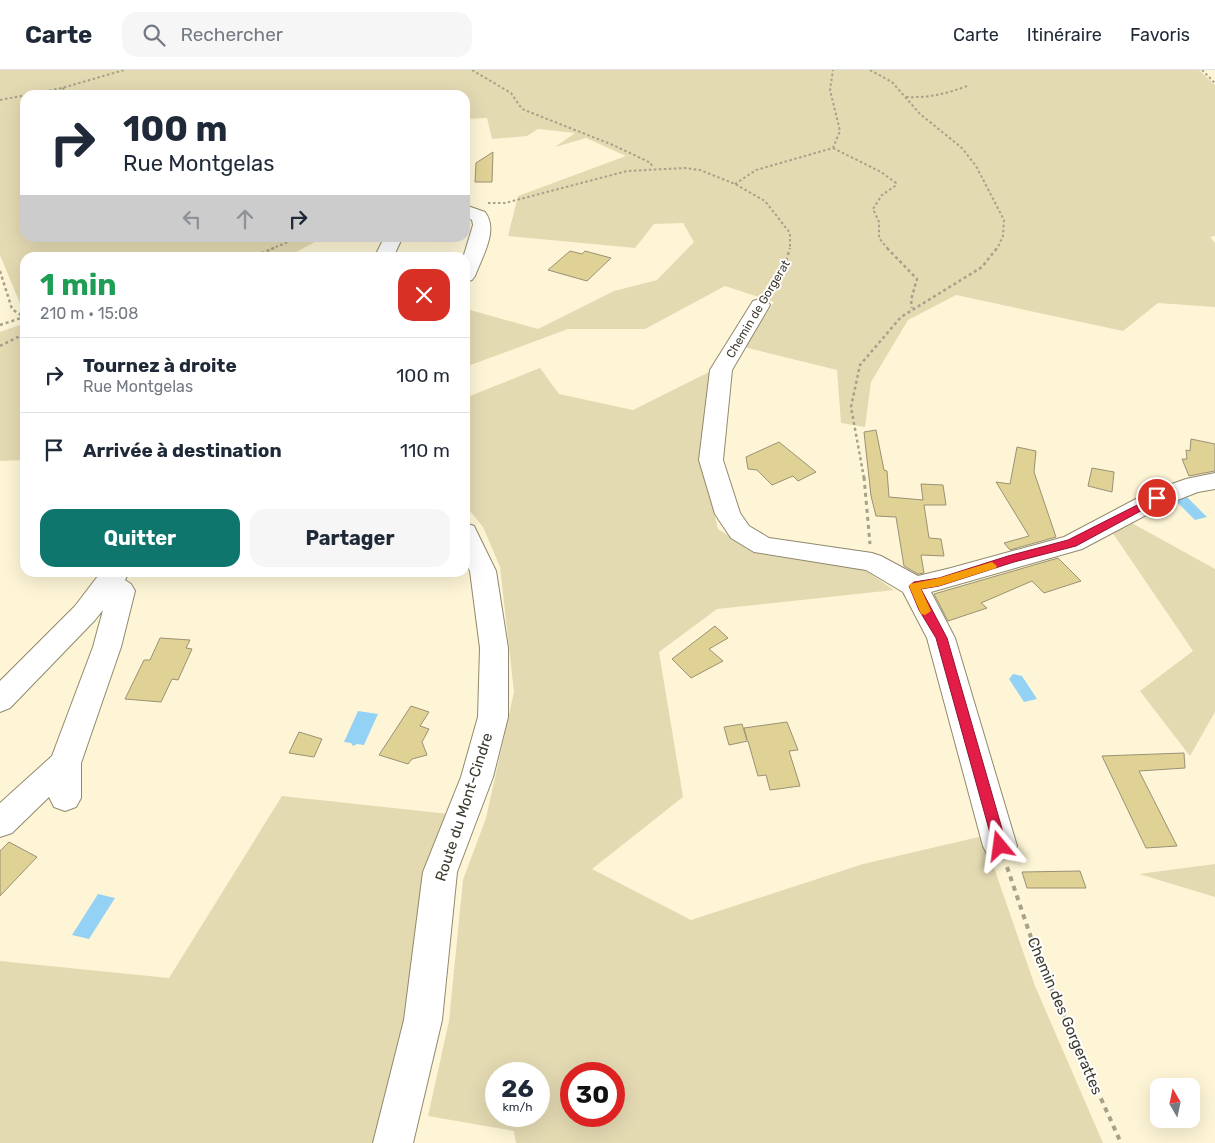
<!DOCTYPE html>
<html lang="fr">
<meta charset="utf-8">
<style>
:root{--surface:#fff;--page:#f6f6f7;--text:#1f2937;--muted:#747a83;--line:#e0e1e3;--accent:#0f766e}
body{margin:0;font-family:Rubik,sans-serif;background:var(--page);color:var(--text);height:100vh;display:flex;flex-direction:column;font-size:19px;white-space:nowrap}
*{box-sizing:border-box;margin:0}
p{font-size:16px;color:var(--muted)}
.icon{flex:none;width:28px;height:28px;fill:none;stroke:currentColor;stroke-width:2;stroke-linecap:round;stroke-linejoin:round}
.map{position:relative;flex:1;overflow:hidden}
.drawer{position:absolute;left:20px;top:182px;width:450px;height:325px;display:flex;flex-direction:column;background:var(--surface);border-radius:15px;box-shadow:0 5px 20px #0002}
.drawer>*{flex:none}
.guide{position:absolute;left:20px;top:20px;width:450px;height:152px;border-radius:15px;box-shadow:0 5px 20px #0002;background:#fff;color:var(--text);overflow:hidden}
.needle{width:32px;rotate:351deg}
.controls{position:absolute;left:1150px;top:1008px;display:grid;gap:10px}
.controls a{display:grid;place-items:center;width:50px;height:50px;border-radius:10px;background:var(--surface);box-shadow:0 5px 20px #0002;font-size:25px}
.speed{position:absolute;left:485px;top:992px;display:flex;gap:10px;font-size:25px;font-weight:700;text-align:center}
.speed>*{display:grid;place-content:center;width:65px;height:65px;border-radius:50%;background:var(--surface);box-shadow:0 5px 20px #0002;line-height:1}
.speed small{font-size:12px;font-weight:400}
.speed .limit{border:8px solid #d22;background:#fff;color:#111}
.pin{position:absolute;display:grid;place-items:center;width:42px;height:42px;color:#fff;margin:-21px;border:2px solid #fff;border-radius:50%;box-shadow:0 1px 5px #0007}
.me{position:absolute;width:55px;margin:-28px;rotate:344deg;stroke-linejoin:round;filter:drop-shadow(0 0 4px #0008)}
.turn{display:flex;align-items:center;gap:18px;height:105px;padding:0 20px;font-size:22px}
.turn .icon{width:65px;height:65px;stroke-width:2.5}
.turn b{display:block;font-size:35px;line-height:42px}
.lanes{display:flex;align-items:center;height:48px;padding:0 20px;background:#0003;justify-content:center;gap:25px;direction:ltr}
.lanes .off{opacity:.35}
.round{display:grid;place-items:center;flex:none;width:52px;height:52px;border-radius:15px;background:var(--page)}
.overview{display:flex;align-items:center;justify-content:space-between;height:85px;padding:0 20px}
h1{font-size:30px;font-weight:700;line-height:38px;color:#1e9e55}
.primary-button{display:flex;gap:10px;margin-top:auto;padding:10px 20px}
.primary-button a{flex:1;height:58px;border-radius:15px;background:var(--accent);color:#fff;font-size:20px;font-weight:700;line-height:58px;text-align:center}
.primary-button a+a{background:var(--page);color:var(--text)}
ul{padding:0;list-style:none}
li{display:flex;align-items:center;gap:15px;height:75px;padding:0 20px;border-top:1px solid var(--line)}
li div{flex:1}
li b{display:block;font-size:19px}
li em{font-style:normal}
header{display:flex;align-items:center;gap:30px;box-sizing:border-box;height:70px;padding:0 25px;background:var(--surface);border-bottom:1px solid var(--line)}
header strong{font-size:24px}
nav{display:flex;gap:28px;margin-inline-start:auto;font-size:18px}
.search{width:350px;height:45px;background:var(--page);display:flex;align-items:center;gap:12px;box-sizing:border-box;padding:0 18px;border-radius:15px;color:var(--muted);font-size:19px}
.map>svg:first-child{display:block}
</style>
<header>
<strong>Carte</strong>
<div class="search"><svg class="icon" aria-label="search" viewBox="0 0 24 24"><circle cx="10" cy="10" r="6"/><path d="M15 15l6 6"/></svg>Rechercher</div>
<nav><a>Carte</a><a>Itinéraire</a><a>Favoris</a></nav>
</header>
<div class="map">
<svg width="1215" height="1073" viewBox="0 0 1215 1073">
<rect width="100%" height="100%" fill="#fdf5d5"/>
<path fill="#e3dab2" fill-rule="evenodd" d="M0 0H1199L1215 15V166L1210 167 1215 173V237L1158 233 1123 261 956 225 908 250 871 312 865 357 841 353 837 300 744 277 774 232 725 216 645 259H568L465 297V254L470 240 538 259 614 221 657 210 694 172 683 153 654 154 635 178 508 166 518 126 626 86 586 68 555 77 575 63 538 59 527 66 492 69 487 48 465 49V25H25V168H322L287 187 25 188 24 243 0 185Z
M25 253V390L0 391V262Z
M540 298 559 324 633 340 717 298 700 384 718 459 756 483 859 496 894 520 717 539 659 582 683 727 592 799 691 850 863 794 983 766 1035 916 1103 1073H516L514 1061 428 1046 449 951 463 810 486 748 514 622 500 497 483 457 465 435V328ZM496 1004H539V1046H496ZM571 1004H614V1046H571Z
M1130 452 1215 499V642L1190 686 1140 621 1193 581 1112 462Z
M282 726 449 744 407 949 375 1073H0V891L169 908Z
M1215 794V827L1139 804Z"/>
<path fill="#94d2f5" d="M1187 427 1207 447 1195 450 1175 430Z
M1013 604 1022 606 1037 629 1024 632 1009 609Z
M358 641 378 644 364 675 357 674 353 676 351 673 344 672Z
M98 824 115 828 89 869 72 865Z"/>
<path fill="#e0d195" stroke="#999275" d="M493 82 492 112H475L476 93Z
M570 181 582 184 585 181 611 188 587 211 548 200Z
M876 360 884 400 887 401 889 427 923 430 921 414 943 415 946 435H924L929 468 941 469 944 486 921 485 924 503 918 504 904 496 896 447 876 446 871 426 864 362Z
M1191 369 1215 374V401L1189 406 1182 389H1187L1186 380 1190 381Z
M779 372 816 402 798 411 793 406 772 415 757 400 748 399 746 387Z
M1017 377 1036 381 1034 402 1056 467 1010 480 1004 473 1029 466 996 412 1010 414Z
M1092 398 1114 402 1112 422 1088 416Z
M1058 488 1081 511 1044 523 1032 511 981 533 987 538 948 551 934 524Z
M715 556 728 568 709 579 723 591 691 608 672 589Z
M160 568 190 570 186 578 192 579 178 610 172 609 161 632 125 629 144 590H150Z
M411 636 429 642 420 656 429 659 422 672 427 685 412 689 408 694 379 685Z
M787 652 798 680 789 681 800 716 770 720 766 705 758 706 748 671 729 675 724 657 742 654 747 670 744 658Z
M299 662 322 669 314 687 289 683Z
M1184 683 1185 698 1139 701 1177 776 1146 778 1102 686Z
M9 772 37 787 0 826V781Z
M1080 801 1086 818H1027L1022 802Z"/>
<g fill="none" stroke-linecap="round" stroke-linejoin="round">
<defs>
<path id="minor" d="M465 135 485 142C499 160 482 187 475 206L472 210 465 212V188H463L473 155 472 150 465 146Z
M384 168H402L393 188H374Z
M760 229 767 231 770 235 732 300 723 390 740 443 749 456 769 468 872 483 881 486 918 506 951 498 1064 467 1149 422 1186 409 1215 403V419L1198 422 1167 434 1082 479 931 522 955 568 1017 776 1012 786 1000 790 988 786 983 776 927 568 903 522 866 500 754 482 731 468 715 444 699 390 710 300 753 231Z
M465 453 474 456 496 501 508 578V647L493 707 457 802 442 950 413 1073H373L404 950 423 802 461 707 478 647 480 578 470 501 465 491Z
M101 502H129L125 510 131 514 135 521 121 577 81 693V728L76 737 65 741 54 737 49 727 12 763 0 767V733L52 686 93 577 103 540 95 550 10 638 0 642V611L75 536Z"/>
</defs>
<use href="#minor" stroke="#90896c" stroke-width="2"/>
<path stroke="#a6a18a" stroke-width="2" stroke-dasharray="2.5 2.5" stroke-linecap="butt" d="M472 0 511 23 522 39 613 75 651 93 652 98
M870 0 892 12 920 44 962 78 976 96 1004 150 1003 166 997 179
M1202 0 1215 13
M62 18 74 25
M906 27C928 28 946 24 967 16
M0 30 62 18 124 0
M833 78 881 102 896 113 895 116 882 125 873 139 879 152V168L888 179
M735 114 756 100 833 78 840 61 830 20 833 0
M488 133H505L627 101 685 98 700 100 735 114 765 131 790 163V179
M271 179 298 168"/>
<path stroke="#a6a18a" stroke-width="2.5" stroke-dasharray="3 3" stroke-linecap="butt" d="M887 178 917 209 911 230 912 238
M250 188 274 178
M0 201 12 239 25 248
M769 222 783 201 790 178
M0 255 24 247
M0 276 20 266 25 261
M864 408 851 337 860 295 901 247 982 197 997 178"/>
<path stroke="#a6a18a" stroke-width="3" stroke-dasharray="4 4" stroke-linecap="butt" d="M864 407 870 474"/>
<path stroke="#a6a18a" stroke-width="4" stroke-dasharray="5 5" stroke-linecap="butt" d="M1007 797 1039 891 1121 1073"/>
<use href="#minor" fill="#fff" fill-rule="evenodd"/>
</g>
<path fill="#e11d48" stroke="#92132f" d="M1157 425 1162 428 1161 430 1076 476 1014 492 939 516 921 519 947 568 1007 776 1005 781 1000 782 995 781 936 568 919 540 909 516 914 512 939 508 1008 486 1068 470Z"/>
<path fill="#f59e0b" d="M992 492 997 496 996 498 939 516 921 519 931 541 925 545 921 544 909 516 910 514 939 508Z"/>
<g text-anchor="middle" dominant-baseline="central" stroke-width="4" stroke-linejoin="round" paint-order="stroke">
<g font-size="12" fill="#3e3b2f" stroke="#fff">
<text transform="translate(758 239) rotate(-59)">Chemin de Gorgerat</text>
</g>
<g font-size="15" fill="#3e3b2f" stroke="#fff">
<text transform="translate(464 737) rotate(-72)">Route du Mont-Cindre</text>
<text transform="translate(1065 946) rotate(67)">Chemin des Gorgerattes</text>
</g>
</g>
</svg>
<div class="controls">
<a><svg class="needle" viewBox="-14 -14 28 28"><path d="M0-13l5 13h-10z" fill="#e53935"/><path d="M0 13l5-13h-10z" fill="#747a83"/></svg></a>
</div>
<div class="speed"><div>26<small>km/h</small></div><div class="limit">30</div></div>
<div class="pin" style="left:1157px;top:428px;background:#d93025"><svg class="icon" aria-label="arrive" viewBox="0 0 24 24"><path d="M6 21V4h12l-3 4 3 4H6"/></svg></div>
<svg class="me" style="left:1000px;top:776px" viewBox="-20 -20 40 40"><path d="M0-17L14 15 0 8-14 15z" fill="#e11d48" stroke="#fff" stroke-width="4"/></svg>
<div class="guide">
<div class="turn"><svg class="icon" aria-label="right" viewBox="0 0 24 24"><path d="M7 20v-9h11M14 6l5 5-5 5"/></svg><div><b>100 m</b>Rue Montgelas</div></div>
<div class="lanes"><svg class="icon off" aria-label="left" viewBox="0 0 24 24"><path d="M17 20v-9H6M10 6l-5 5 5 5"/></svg><svg class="icon off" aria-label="ahead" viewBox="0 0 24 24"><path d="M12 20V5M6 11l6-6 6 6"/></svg><svg class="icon" aria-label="right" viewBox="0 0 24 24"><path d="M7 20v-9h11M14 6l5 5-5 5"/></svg></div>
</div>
<section class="drawer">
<div class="overview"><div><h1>1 min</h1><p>210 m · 15:08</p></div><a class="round" style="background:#d93025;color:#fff"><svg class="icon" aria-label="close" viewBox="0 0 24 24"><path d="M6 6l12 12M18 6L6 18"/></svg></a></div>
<ul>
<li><svg class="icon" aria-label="right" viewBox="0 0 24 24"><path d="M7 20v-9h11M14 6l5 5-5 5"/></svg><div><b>Tournez à droite</b><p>Rue Montgelas</p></div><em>100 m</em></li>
<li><svg class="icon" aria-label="arrive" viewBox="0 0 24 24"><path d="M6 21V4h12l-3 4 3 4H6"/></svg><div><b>Arrivée à destination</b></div><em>110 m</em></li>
</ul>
<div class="primary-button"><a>Quitter</a><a>Partager</a></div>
</section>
</div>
